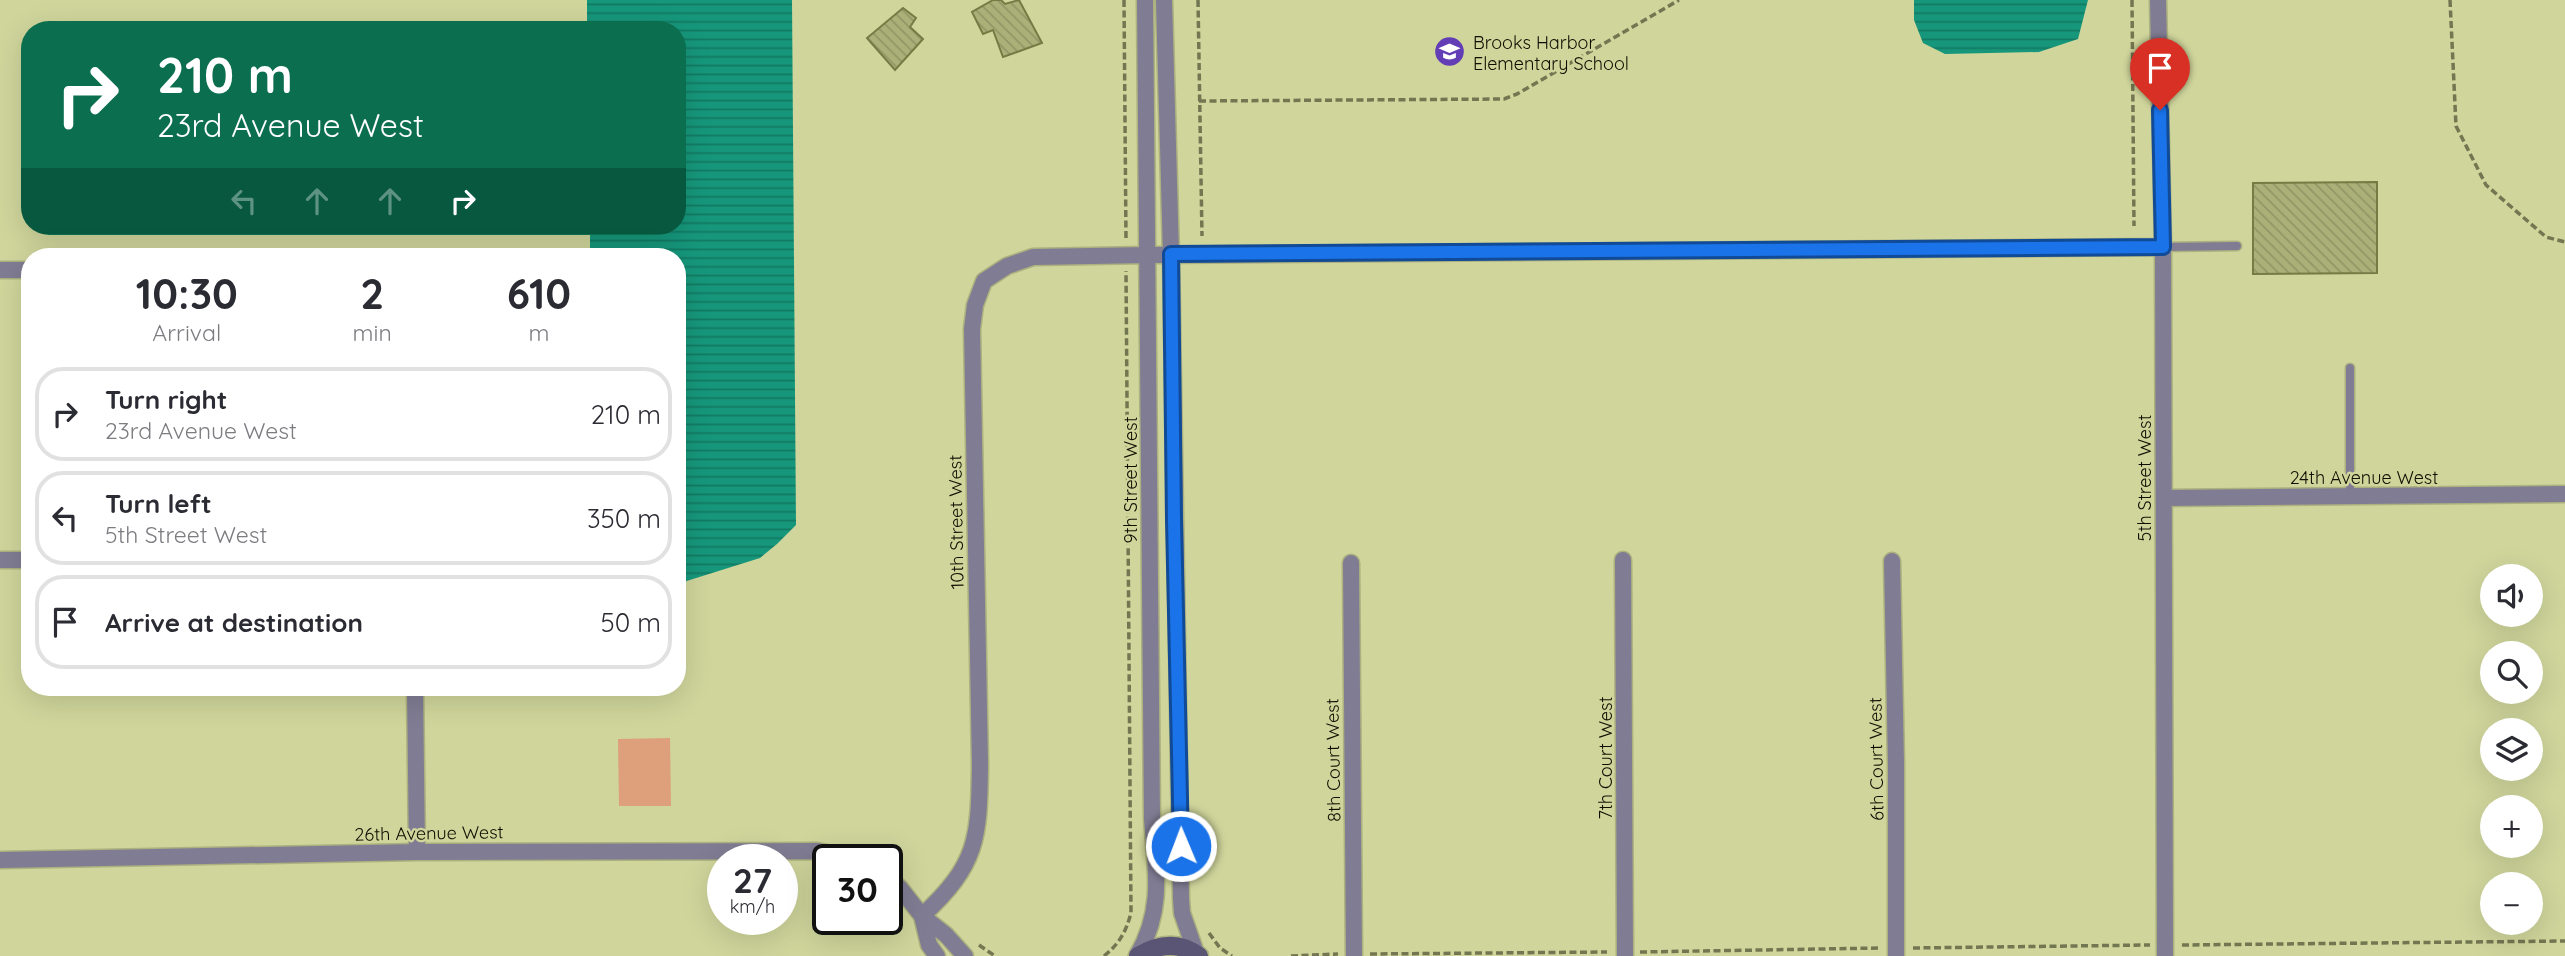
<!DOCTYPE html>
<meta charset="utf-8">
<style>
:root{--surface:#fff;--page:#f7f7f7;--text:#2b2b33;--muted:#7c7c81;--line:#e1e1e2}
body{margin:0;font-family:Quicksand,sans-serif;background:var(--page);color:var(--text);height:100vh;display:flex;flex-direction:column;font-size:26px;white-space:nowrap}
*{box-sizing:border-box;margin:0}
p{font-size:23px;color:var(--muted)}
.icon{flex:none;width:38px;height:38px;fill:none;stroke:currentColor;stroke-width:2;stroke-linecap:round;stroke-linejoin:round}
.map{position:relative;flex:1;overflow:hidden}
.details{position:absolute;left:21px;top:248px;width:665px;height:448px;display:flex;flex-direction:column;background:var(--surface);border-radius:28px;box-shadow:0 7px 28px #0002}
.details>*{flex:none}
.top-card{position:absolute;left:21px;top:21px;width:665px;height:214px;border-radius:28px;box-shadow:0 7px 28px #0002;background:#0b6e4f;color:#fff;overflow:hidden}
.controls{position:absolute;left:2480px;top:564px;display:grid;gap:14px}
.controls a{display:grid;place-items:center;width:63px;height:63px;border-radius:50%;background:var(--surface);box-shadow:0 7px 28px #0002;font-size:35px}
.speed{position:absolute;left:707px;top:844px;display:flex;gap:14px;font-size:35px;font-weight:700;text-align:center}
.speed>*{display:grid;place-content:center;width:91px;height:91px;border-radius:50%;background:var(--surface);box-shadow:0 7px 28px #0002;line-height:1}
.speed small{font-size:18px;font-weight:400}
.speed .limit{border:4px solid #111;border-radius:10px;background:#fff;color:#111}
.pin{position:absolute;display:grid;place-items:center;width:60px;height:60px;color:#fff;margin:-72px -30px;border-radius:50% 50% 50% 0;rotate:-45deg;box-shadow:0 0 7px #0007}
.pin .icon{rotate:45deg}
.me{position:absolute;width:77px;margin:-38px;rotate:359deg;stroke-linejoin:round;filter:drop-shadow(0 0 5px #0008)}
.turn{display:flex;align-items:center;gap:24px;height:147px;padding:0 21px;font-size:32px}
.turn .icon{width:91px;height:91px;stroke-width:2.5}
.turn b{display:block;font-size:49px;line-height:60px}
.lanes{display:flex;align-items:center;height:66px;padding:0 21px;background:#0003;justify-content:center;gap:35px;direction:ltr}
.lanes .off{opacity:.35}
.eta{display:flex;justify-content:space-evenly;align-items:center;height:119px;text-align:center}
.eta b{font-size:42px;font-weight:700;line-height:49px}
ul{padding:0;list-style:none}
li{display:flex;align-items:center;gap:21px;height:94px;margin:0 14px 10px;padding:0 7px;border:4px solid var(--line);border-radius:28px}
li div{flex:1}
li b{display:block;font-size:26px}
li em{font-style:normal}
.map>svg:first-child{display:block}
</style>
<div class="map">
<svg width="2565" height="956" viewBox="0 0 2565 956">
<defs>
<pattern id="water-rules" width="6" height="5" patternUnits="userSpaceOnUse" patternTransform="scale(1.75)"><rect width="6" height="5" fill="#16977b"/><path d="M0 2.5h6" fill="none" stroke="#127a62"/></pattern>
<pattern id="building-back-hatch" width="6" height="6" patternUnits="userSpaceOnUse" patternTransform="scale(1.75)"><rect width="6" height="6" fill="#abb078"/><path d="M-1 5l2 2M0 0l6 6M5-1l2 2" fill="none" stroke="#929666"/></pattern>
</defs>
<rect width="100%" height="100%" fill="#cfd59b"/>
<path fill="#dea07a" d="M670 738 671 806H619L618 739Z"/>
<path fill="url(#water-rules)" d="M587 0H792L796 525 777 544 760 558 677 584V257H590V226H677V30H587Z
M1914 0H2088L2078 39 2039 52 1945 54 1923 43 1914 20Z"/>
<path fill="url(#building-back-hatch)" stroke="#767a44" stroke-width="2" d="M993 0H1001L1005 4 1019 0 1042 43 1003 57 993 30 983 34 972 12Z
M903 8 916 18 910 27 923 39 895 70 867 38Z
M2377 182V273L2253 274V183Z"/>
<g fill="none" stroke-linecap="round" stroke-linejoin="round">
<defs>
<path id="lane" d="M2163 247 2237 246
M2350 368V496"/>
<path id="street" d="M1164 0 1171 255 1181 899 1182 913 1196 953
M2158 0 2163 247 2165 956
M0 270H30
M2164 498 2565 494
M0 560H30
M1623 560 1625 956
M1892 561 1896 764V956
M1351 563 1354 956
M415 688 417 852
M0 860 417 852 817 851 857 859
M887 877 900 888 922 916 946 935 965 956
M922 916C978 864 979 839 980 765L972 329 975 305 984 281 1007 266 1033 257 1148 255 2163 247
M922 916 929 945 937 956
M1137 956C1164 910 1156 869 1152 819L1145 0"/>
<path id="secondary" d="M1138 956C1158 944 1179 941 1199 956"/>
</defs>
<use href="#lane" stroke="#acb17f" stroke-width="11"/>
<use href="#street" stroke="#acb17f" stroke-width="19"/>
<use href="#secondary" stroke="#acb17f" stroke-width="21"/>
<path stroke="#737751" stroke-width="3.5" stroke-dasharray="7 3.5" stroke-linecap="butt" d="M1124 0 1126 239
M1198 0 1202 236
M2132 0 2134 226
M2450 0 2456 126 2486 185 2546 237 2565 242
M1199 101 1504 99 1517 94 1679 0
M1209 933 1220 948 1232 956
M979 945 995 956
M2182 945 2565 941
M1913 948 2150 945
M1640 952 1880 948
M1370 954 1607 952
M1104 956C1119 944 1126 932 1131 913L1126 271
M1291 956 1338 954"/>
<use href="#lane" stroke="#807c93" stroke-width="8"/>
<use href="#street" stroke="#807c93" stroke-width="16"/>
<use href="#secondary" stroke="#5b5575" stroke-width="18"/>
</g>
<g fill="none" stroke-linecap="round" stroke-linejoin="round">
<defs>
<path id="route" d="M1181 846 1174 520 1171 254 2163 247 2160 110"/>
</defs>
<use href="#route" stroke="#114b97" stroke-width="18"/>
<use href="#route" stroke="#1a73e8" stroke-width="12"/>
</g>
<defs>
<symbol id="school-disc" viewBox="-11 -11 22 22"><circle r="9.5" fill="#633db5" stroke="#cfd59b"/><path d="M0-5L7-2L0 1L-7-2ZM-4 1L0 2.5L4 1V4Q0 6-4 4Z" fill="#fff"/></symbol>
</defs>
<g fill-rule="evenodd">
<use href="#school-disc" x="1432" y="34" width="35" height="35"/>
</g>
<g text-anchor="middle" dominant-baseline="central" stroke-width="5" stroke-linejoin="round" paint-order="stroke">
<g font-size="18" fill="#0e0f00" stroke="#cfd59b" text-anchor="start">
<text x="1473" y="42">Brooks Harbor<tspan x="1473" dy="21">Elementary School</tspan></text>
</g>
<g font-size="18" fill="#0e0f00" stroke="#cfd59b">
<text x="2364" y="477">24th Avenue West</text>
<text transform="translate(2144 478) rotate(-90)">5th Street West</text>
<text transform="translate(1130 480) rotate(-90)">9th Street West</text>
<text transform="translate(956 522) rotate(-91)">10th Street West</text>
<text transform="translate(1605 758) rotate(-90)">7th Court West</text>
<text transform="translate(1876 759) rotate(-91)">6th Court West</text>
<text transform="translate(1333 760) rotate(-91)">8th Court West</text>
<text transform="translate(429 833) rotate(-1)">26th Avenue West</text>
</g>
</g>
</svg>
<div class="controls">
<a><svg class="icon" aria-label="sound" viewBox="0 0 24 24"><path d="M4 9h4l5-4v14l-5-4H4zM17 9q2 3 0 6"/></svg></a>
<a><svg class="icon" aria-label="search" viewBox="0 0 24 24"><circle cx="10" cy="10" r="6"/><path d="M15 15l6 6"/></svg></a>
<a><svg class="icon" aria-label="layers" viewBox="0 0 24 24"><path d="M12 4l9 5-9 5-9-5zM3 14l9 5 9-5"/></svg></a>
<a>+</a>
<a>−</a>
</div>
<div class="speed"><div>27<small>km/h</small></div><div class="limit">30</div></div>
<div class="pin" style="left:2160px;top:110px;background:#d93025"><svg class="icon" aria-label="arrive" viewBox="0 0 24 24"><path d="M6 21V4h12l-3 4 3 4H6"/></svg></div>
<svg class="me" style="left:1181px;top:846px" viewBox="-20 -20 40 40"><circle r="17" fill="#1a73e8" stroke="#fff" stroke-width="3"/><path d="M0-11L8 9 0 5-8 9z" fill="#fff"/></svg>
<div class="top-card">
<div class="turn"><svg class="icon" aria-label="right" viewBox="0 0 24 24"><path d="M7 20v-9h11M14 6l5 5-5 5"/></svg><div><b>210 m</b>23rd Avenue West</div></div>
<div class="lanes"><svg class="icon off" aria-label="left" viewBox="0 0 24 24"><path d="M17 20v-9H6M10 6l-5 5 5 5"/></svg><svg class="icon off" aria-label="ahead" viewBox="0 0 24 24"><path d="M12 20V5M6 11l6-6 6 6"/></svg><svg class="icon off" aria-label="ahead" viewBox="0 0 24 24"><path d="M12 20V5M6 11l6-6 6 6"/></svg><svg class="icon" aria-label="right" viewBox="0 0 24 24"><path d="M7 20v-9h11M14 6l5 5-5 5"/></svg></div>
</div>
<section class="details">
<div class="eta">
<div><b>10:30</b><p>Arrival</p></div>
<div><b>2</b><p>min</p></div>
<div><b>610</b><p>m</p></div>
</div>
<ul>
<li><svg class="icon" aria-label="right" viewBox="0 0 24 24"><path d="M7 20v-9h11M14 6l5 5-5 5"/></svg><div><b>Turn right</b><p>23rd Avenue West</p></div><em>210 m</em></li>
<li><svg class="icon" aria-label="left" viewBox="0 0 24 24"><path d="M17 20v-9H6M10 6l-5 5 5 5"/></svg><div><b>Turn left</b><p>5th Street West</p></div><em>350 m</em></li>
<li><svg class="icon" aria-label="arrive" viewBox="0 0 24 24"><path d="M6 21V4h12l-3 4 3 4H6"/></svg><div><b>Arrive at destination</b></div><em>50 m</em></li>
</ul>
</section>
</div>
